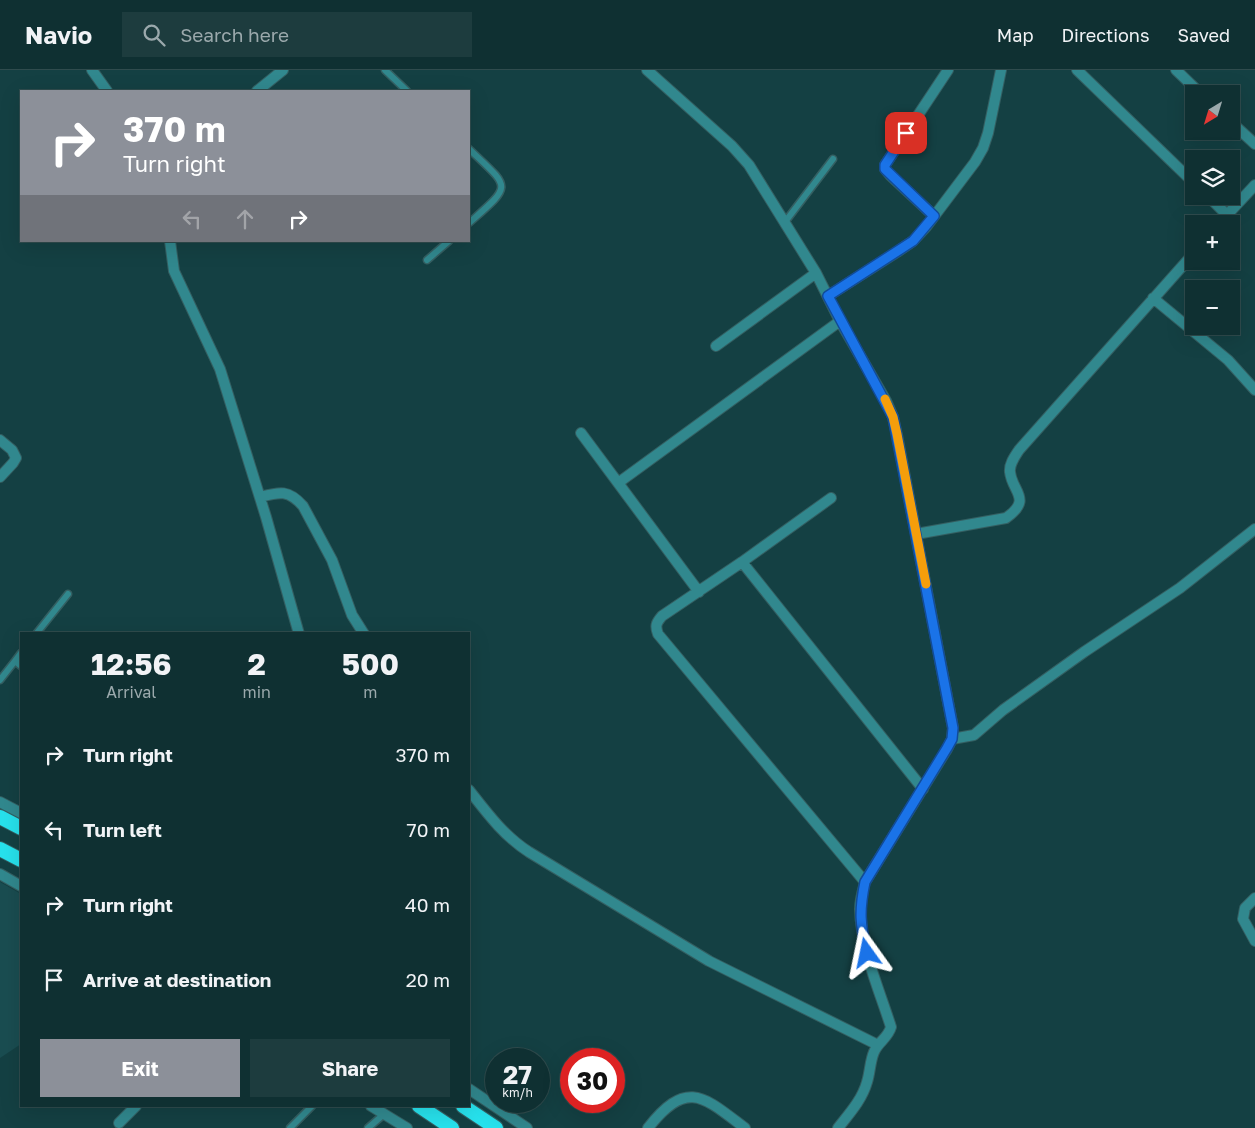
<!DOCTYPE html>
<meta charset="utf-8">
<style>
:root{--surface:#0f3032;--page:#1d3c3e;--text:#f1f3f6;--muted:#9ba9ac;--line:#2f4b4d;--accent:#8c9099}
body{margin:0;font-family:"Golos Text",sans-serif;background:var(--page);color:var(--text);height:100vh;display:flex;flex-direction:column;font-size:19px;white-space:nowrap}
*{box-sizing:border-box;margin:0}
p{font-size:16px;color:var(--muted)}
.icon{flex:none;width:28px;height:28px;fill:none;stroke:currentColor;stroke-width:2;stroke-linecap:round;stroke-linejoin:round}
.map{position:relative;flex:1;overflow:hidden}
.side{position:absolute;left:20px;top:562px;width:450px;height:475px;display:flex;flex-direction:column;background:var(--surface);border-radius:0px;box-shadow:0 5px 20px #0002,0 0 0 1px var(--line)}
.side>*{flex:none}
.top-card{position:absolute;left:20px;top:20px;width:450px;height:152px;border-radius:0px;box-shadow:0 5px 20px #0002,0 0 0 1px var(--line);background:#8c9099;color:#fff;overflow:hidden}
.needle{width:32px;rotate:218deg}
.buttons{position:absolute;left:1185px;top:15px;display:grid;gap:10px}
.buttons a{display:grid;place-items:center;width:55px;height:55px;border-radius:0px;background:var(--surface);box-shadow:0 5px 20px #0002,0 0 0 1px var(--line);font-size:25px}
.speed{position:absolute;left:485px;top:978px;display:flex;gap:10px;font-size:25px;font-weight:700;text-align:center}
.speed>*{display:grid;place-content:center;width:65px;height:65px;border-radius:50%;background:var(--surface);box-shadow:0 5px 20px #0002,0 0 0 1px var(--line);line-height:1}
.speed small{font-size:12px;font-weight:400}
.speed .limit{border:8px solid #d22;background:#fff;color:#111}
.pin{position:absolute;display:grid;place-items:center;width:42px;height:42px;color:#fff;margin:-21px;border-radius:10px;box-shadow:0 2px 8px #0006}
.me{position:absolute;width:55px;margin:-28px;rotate:348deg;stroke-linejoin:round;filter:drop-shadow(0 0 4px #0008)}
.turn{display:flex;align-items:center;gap:18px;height:105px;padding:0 20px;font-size:22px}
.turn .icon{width:65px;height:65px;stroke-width:2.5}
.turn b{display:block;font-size:35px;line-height:42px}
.lanes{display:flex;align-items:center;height:48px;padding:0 20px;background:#0003;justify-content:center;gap:25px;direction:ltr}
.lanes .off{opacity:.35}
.eta{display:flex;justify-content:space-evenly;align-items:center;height:85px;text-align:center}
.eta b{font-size:30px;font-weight:700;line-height:35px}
.primary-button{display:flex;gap:10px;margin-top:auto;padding:10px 20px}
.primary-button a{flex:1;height:58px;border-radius:0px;background:var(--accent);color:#fff;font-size:20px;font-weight:700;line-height:58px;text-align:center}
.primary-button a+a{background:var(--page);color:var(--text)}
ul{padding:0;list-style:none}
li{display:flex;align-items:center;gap:15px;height:75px;padding:0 20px}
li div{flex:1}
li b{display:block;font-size:19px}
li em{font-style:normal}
header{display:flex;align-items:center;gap:30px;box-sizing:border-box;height:70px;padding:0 25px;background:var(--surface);border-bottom:1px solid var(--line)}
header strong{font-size:24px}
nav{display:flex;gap:28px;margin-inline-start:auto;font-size:18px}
.search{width:350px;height:45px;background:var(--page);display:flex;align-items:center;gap:12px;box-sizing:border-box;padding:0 18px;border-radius:0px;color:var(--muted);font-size:19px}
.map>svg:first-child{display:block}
</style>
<header>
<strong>Navio</strong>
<div class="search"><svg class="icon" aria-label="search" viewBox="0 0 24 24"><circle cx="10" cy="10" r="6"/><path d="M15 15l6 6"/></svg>Search here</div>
<nav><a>Map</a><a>Directions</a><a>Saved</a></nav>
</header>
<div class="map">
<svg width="1255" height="1058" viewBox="0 0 1255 1058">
<rect width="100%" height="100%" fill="#144043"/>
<path fill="#1a4d51" d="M0 812 21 824V974L0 988Z"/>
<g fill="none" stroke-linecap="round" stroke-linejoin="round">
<defs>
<path id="service" d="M385 0 407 21
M469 79C511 119 513 114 469 153
M785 152 833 89
M427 190 449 171
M36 564 68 524
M15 591 21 583
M0 610 15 591 21 596
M290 1058 312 1036
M368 1058 383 1045"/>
<path id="minor" d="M92 0 107 21
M647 0 732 76 749 95 816 203 840 251 886 331 893 347 897 365 953 658 952 669 947 679 865 812C863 820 860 830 860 839 861 879 879 919 891 957 888 968 878 972 874 982 870 991 870 1003 867 1012 862 1030 849 1044 838 1058
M1077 0 1194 113
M1176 0 1201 24
M257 21 283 0
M1231 52 1255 74
M1208 126 1227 145 1220 154
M1227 145 1255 115
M934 146 890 105 885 99V95L948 0
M170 171 174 201 220 299 266 447 299 564
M828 226 897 182 913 171 926 157 975 92 983 78 988 63 1001 0
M1153 228 1228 290 1255 320
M716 276 816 203
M581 363 699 522
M0 370 12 380 16 388 13 393 0 407
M618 413 840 251
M260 427C279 422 288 419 303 436L332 490 352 545 364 564
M831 428 742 492 662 546C656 553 655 556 658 564L865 812
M916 464 1006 448C1033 429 1012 422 1010 402 1009 394 1015 386 1019 380L1194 183
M742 492 923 719
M952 669 974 665 1003 640 1084 582 1180 518 1255 459
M469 720C487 743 504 766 529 782L709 891 878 975
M1255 828 1245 838 1243 849 1255 871
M119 1053 136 1036
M648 1058C687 1008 704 1027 745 1058"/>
<path id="tertiary" d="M0 732 21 743
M0 804 21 816
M469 1019 527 1058
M371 1036 407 1058"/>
<path id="trunk" d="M0 747 21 758
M0 779 21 790
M419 1036 452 1058
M463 1036 496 1058"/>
</defs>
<use href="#service" stroke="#345f62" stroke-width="9"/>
<use href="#minor" stroke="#345f62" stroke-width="12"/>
<use href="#tertiary" stroke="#345f62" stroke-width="12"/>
<use href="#trunk" stroke="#345f62" stroke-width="16"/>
<use href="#service" stroke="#31888e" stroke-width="6"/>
<use href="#minor" stroke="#31888e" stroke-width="10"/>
<use href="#tertiary" stroke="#31888e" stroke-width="10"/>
<use href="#trunk" stroke="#27e1ec" stroke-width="14"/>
</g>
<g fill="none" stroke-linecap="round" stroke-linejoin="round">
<defs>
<path id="route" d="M867 883C860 854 859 841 865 812L947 678 952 669 953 658 893 347 828 226 913 171 934 146 885 99V95L906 63"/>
</defs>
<use href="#route" stroke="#114b97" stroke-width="12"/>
<use href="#route" stroke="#1a73e8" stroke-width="9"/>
<path stroke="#f59e0b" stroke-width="9" d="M885 329 893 347 897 364 926 514"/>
</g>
</svg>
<div class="buttons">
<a><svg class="needle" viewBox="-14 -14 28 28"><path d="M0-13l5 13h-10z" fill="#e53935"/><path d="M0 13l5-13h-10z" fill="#9ba9ac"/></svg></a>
<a><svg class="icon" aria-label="layers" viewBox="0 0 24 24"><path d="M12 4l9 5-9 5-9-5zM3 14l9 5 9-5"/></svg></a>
<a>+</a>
<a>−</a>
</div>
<div class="speed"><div>27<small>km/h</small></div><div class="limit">30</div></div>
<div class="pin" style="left:906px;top:63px;background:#d93025"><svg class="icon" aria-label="arrive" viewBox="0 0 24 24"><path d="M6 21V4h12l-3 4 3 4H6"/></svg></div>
<svg class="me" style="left:867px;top:883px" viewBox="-20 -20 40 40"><path d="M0-17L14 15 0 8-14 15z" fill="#1a73e8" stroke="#fff" stroke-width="4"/></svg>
<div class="top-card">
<div class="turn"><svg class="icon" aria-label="right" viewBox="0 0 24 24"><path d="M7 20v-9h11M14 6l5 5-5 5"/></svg><div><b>370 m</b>Turn right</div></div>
<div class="lanes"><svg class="icon off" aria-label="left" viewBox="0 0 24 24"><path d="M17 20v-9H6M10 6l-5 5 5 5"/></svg><svg class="icon off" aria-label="ahead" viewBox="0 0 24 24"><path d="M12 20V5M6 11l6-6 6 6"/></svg><svg class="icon" aria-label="right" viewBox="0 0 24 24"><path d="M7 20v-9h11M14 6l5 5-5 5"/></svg></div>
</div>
<section class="side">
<div class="eta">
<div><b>12:56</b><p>Arrival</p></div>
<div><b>2</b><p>min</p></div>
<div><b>500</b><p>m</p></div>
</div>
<ul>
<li><svg class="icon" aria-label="right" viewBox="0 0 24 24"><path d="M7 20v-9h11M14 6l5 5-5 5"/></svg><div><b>Turn right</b></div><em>370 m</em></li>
<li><svg class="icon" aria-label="left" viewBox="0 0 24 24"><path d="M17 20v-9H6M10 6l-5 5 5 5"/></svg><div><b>Turn left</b></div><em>70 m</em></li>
<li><svg class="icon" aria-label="right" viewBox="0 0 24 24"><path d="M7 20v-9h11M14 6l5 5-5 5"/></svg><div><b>Turn right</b></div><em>40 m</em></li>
<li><svg class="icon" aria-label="arrive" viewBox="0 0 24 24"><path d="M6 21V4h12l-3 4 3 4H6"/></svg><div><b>Arrive at destination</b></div><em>20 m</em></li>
</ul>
<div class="primary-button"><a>Exit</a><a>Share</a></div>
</section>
</div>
